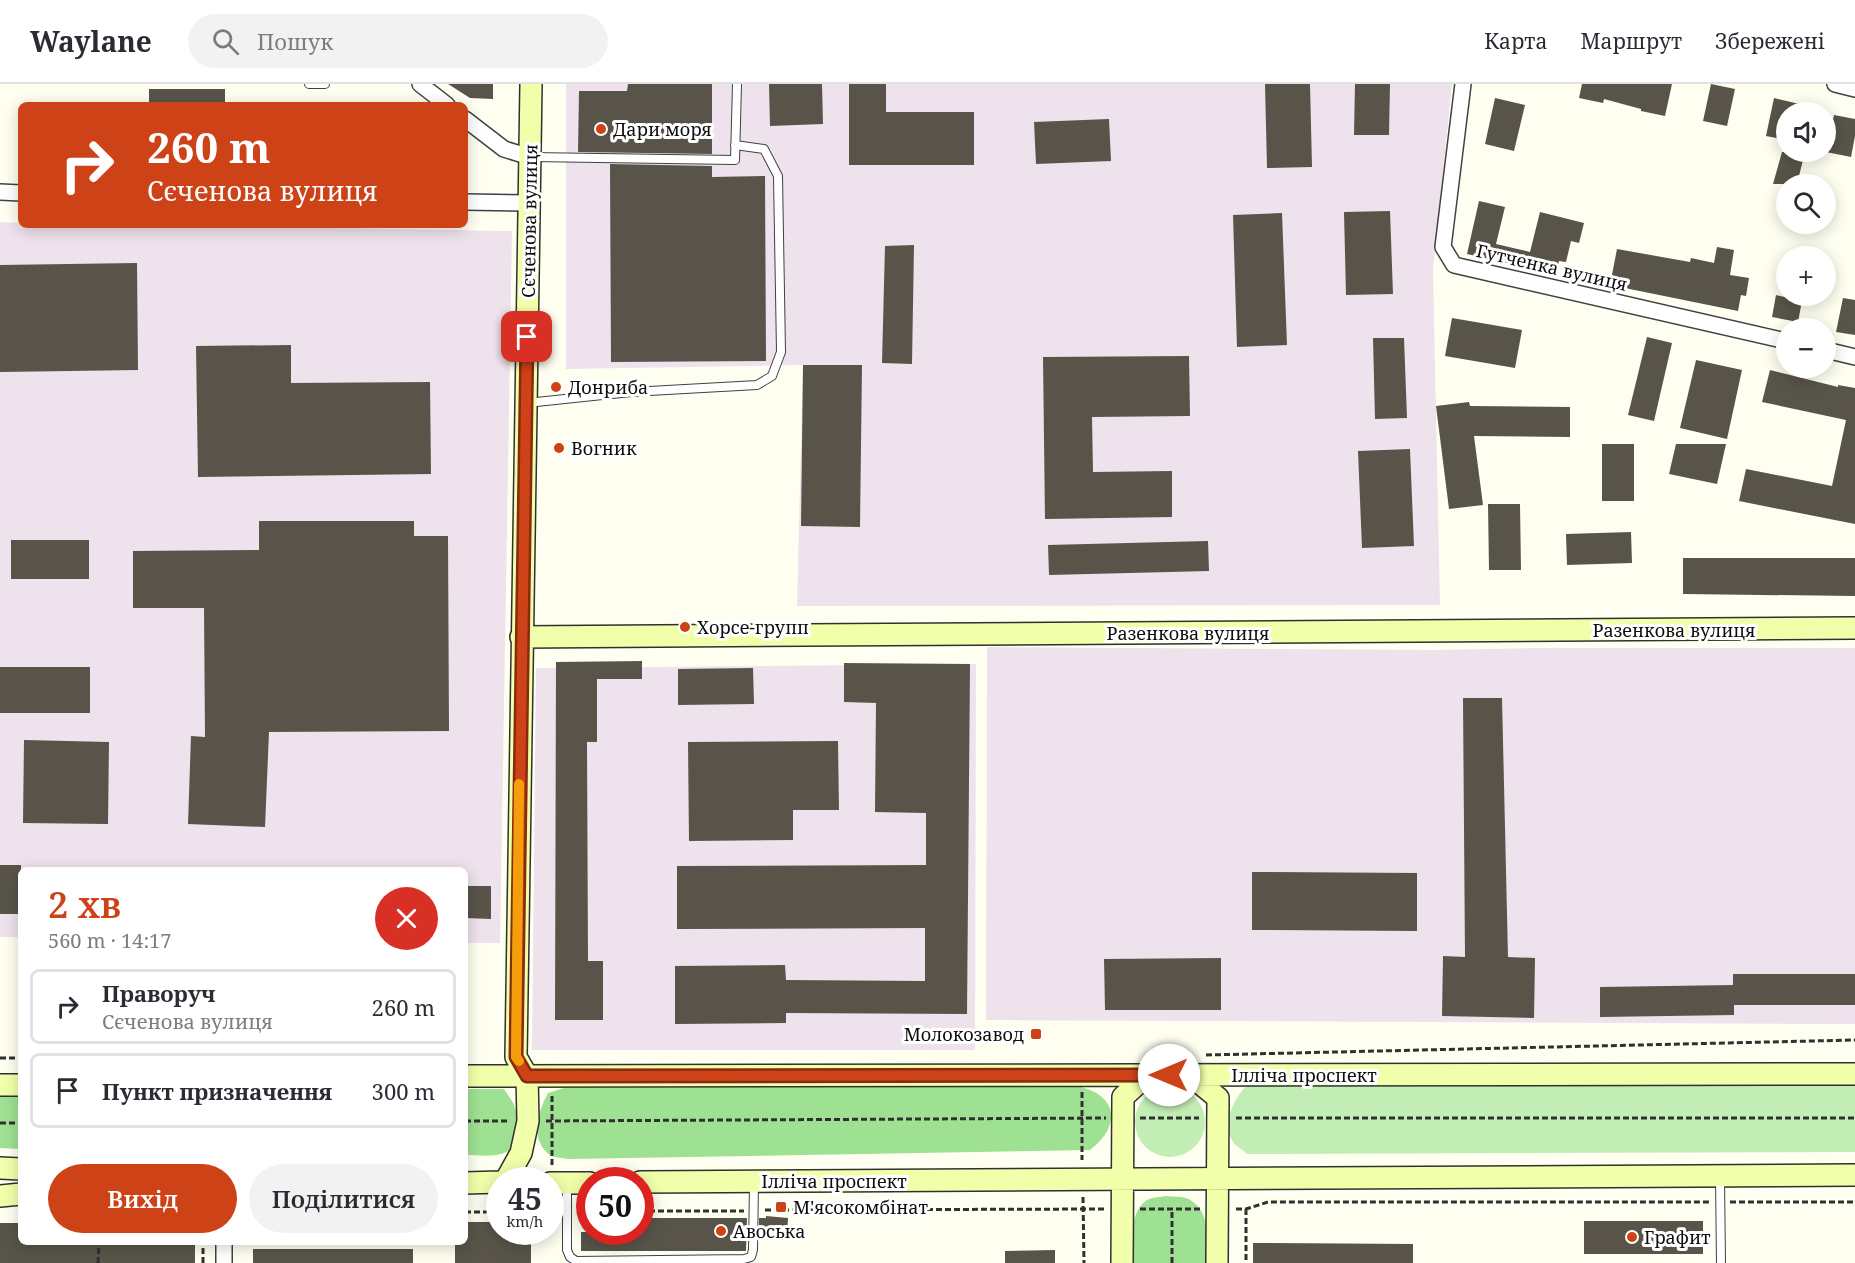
<!DOCTYPE html>
<html lang="uk">
<meta charset="utf-8">
<style>
:root{--surface:#fff;--page:#f2f2f3;--text:#2b2b33;--muted:#7c7c81;--line:#e1e1e2;--accent:#ce4217}
body{margin:0;font-family:"Noto Serif",serif;background:var(--page);color:var(--text);height:100vh;display:flex;flex-direction:column;font-size:22px;white-space:nowrap}
*{box-sizing:border-box;margin:0}
p{font-size:20px;color:var(--muted)}
.icon{flex:none;width:33px;height:33px;fill:none;stroke:currentColor;stroke-width:2;stroke-linecap:round;stroke-linejoin:round}
.map{position:relative;flex:1;overflow:hidden}
.side{position:absolute;left:18px;top:783px;width:450px;height:378px;display:flex;flex-direction:column;background:var(--surface);border-radius:9px;box-shadow:0 3px 15px #0003}
.side>*{flex:none}
.guide{position:absolute;left:18px;top:18px;width:450px;height:126px;border-radius:9px;box-shadow:0 3px 15px #0003;background:#ce4217;color:#fff;overflow:hidden}
.tools{position:absolute;left:1776px;top:18px;display:grid;gap:12px}
.tools a{display:grid;place-items:center;width:60px;height:60px;border-radius:50%;background:var(--surface);box-shadow:0 3px 15px #0003;font-size:30px}
.speed{position:absolute;left:486px;top:1083px;display:flex;gap:12px;font-size:30px;font-weight:700;text-align:center}
.speed>*{display:grid;place-content:center;width:78px;height:78px;border-radius:50%;background:var(--surface);box-shadow:0 3px 15px #0003;line-height:1}
.speed small{font-size:15px;font-weight:400}
.speed .limit{border:9px solid #d22;background:#fff;color:#111}
.pin{position:absolute;display:grid;place-items:center;width:51px;height:51px;color:#fff;margin:-26px;border-radius:12px;box-shadow:0 3px 9px #0006}
.me{position:absolute;width:66px;margin:-33px;rotate:270deg;stroke-linejoin:round;filter:drop-shadow(0 0 4px #0008)}
.turn{display:flex;align-items:center;gap:21px;height:126px;padding:0 30px;font-size:27px}
.turn .icon{width:78px;height:78px;stroke-width:2.5}
.turn b{display:block;font-size:42px;line-height:51px}
.round{display:grid;place-items:center;flex:none;width:63px;height:63px;border-radius:32px;background:var(--page)}
.head{display:flex;align-items:center;justify-content:space-between;height:102px;padding:0 30px}
h1{font-size:36px;font-weight:600;line-height:45px;color:var(--accent)}
.cta{display:flex;gap:12px;margin-top:auto;padding:12px 30px}
.cta a{flex:1;height:69px;border-radius:36px;background:var(--accent);color:#fff;font-size:24px;font-weight:600;line-height:69px;text-align:center}
.cta a+a{background:var(--page);color:var(--text)}
ul{padding:0;list-style:none}
li{display:flex;align-items:center;gap:18px;height:75px;margin:0 12px 9px;padding:0 18px;border:3px solid var(--line);border-radius:9px}
li div{flex:1}
li b{display:block;font-size:22px}
li em{font-style:normal}
header{display:flex;align-items:center;gap:36px;box-sizing:border-box;height:84px;padding:0 30px;background:var(--surface);border-bottom:2px solid var(--line)}
header strong{font-size:28px}
nav{display:flex;gap:33px;margin-inline-start:auto;font-size:21px}
.search{width:420px;height:54px;background:var(--page);display:flex;align-items:center;gap:15px;box-sizing:border-box;padding:0 21px;border-radius:33px;color:var(--muted);font-size:22px}
.map>svg:first-child{display:block}
</style>
<header>
<strong>Waylane</strong>
<div class="search"><svg class="icon" aria-label="search" viewBox="0 0 24 24"><circle cx="10" cy="10" r="6"/><path d="M15 15l6 6"/></svg>Пошук</div>
<nav><a>Карта</a><a>Маршрут</a><a>Збережені</a></nav>
</header>
<div class="map">
<svg width="1855" height="1179" viewBox="0 0 1855 1179">
<rect width="100%" height="100%" fill="#fefff0"/>
<path fill="#eee2ec" d="M566 0H1452L1433 185 1440 521 797 522 803 281 566 285Z
M0 138 21 139V141H156L512 147 500 859H465V786H21V853H0Z
M987 563 1437 566 1534 564H1855V940L986 936Z
M976 580 975 966H532L536 584Z"/>
<path fill="#c2eeb5" d="M1247 1001H1855V1068L1247 1070C1243 1066 1236 1062 1233 1058 1222 1039 1233 1015 1247 1001Z
M1135 1038a35 35 0 1 1 70 0a35 35 0 1 1-70 0Z"/>
<path fill="#9fe192" d="M1074 1001C1085 1004 1097 1007 1105 1016 1120 1034 1105 1055 1090 1066L569 1075C564 1074 555 1074 550 1071 529 1056 538 1027 548 1009L564 1004Z
M465 1005H504C507 1010 512 1016 514 1021 519 1033 520 1059 508 1067 497 1074 478 1071 465 1071Z
M0 1009H21V1065L0 1064Z
M1166 1112C1172 1113 1180 1112 1186 1114 1212 1125 1207 1156 1207 1179H1133C1133 1159 1128 1129 1147 1116 1152 1113 1161 1113 1166 1112Z"/>
<path fill="#585449" d="M448 0H493V15L470 14Z
M628 0H712V70L578 68 579 7H627Z
M769 0H822L823 40 770 42Z
M849 0H886V28H974V81H849Z
M1265 0H1310L1312 83 1267 84Z
M1355 0H1390L1389 51H1354Z
M1582 0H1672L1665 32 1641 27V25L1604 15 1603 19 1579 14Z
M1711 0 1735 5 1727 42 1703 37Z
M149 5H225V21H149Z
M1495 14 1525 21 1514 67 1485 60Z
M1774 14 1812 23V28H1786V56L1766 52Z
M1834 31 1855 35V52L1851 73 1826 68Z
M1109 35 1111 77 1036 80 1034 38Z
M1782 68H1805L1797 100H1773Z
M610 80 712 82V93L765 92 766 277 611 278Z
M1479 117 1505 123 1496 160 1530 168 1540 128 1584 139 1579 159 1571 157 1566 178 1559 177 1556 190 1467 170Z
M1390 127 1393 210 1346 211 1344 128Z
M1282 129 1287 261 1237 263 1233 131Z
M914 161 912 280 882 279 885 162Z
M1717 163 1734 166 1730 191 1749 194 1746 212 1741 211 1738 227 1610 201 1617 165 1690 178 1691 174 1714 179Z
M137 179 138 286 0 288V181Z
M1776 211 1802 217 1798 238 1772 233Z
M1843 214 1855 216V251L1836 248Z
M1452 234 1522 246 1515 284 1445 272Z
M1647 253 1672 259 1654 337 1628 331Z
M1373 254H1404L1407 334 1375 335Z
M291 261V299L430 298 431 390 198 393 196 262Z
M1189 272 1190 332 1092 333 1093 388 1172 387V433L1045 435 1043 273Z
M1696 276 1742 286 1727 355 1680 344Z
M803 281H862L860 443 801 442Z
M1770 286 1838 303V301L1855 304V440L1739 417 1746 385 1832 402 1846 336 1762 318Z
M1469 318 1470 322 1570 323V353L1474 352 1483 421 1449 425 1436 322Z
M1602 360H1634V417H1602Z
M1676 360H1726L1717 400 1669 390Z
M1410 365 1414 462 1362 464 1358 367Z
M1488 420H1520L1521 486H1489Z
M259 437H414V452H448L449 647 269 648 265 743 188 740 191 652 205 653 204 524H133V467L259 466Z
M1631 448 1632 479 1567 481 1566 450Z
M11 456H89V495H11Z
M1208 457 1209 487 1049 491 1048 461Z
M1683 474H1855V512L1683 510Z
M642 577V595H597V658H587L588 877H603V936H555L556 578Z
M844 579 970 580 967 930 786 929V939L675 940V882L785 881 786 896 925 897V844L677 845V782L926 781V729L875 728 876 619 844 618Z
M0 583H90V629H0Z
M753 584 754 620 678 621V585Z
M1463 614H1502L1508 873 1535 874 1534 934 1442 932 1443 872 1465 873Z
M24 656 109 658 108 740 23 739Z
M838 657 839 726H793V756L689 757 688 658Z
M0 781H21V830H0Z
M1252 788 1417 789V847L1252 846Z
M465 802H491V835L465 834Z
M1221 874V926H1105L1104 875Z
M1733 890H1855V921H1734V931L1600 933V903L1733 901Z
M766 1132 788 1134 787 1156 759 1155V1134H766Z
M640 1134H747L746 1167H581V1148H640Z
M1584 1137H1703V1170H1584Z
M465 1138H500V1148H531V1179H455V1158H465Z
M0 1139H21V1158H195V1179H0Z
M1253 1159 1413 1160V1179H1253Z
M253 1165H413V1179H253Z
M1055 1166V1179H1005V1167Z"/>
<g fill="none" stroke-linecap="round" stroke-linejoin="round">
<defs>
<path id="lane" d="M309 0H325
M531 73 735 76 737 0
M527 319 631 308 757 301 772 292 781 268 778 92 764 65 735 61
M1720 1094 1721 1179
M567 1100V1166L570 1173 576 1177 744 1175 751 1173 753 1166 754 1099"/>
<path id="street" d="M420 0 447 21
M1463 0 1443 163 1454 181 1786 257
M1835 0 1855 5
M465 35 504 65 530 73
M0 108 21 109
M465 118 529 119
M1826 266 1855 273
M224 1179V1158"/>
<path id="secondary" d="M521 553 1855 544
M1190 991 1218 1014 1217 1179
M465 992 1855 990
M0 1001H21
M0 1084 21 1085
M506 1096 521 1069 528 1037 527 992 516 973 531 0
M640 1098 1855 1091
M465 1099 500 1098
M550 1099H590
M0 1112 21 1110
M1122 1179 1123 1013 1147 991"/>
</defs>
<use href="#lane" stroke="#414141" stroke-width="10"/>
<use href="#street" stroke="#414141" stroke-width="18"/>
<use href="#secondary" stroke="#303030" stroke-width="24"/>
<path stroke="#303030" stroke-width="3" stroke-dasharray="6 3" stroke-linecap="butt" d="M1206 971 1855 956
M0 974H21
M1082 1008V1076
M1140 1034H1199
M1236 1034H1855
M465 1037H509
M546 1037 1106 1034
M0 1039H21
M552 1081V1009
M1083 1113 1084 1179
M552 1117V1127
M1730 1118H1855
M1140 1125H1200
M1236 1125H1246L1268 1118H1709
M1246 1125V1179
M765 1126 1104 1125
M579 1127H590
M640 1127H744
M465 1128H500
M98 1179 99 1158
M203 1179V1158
M1172 1179V1125"/>
<use href="#lane" stroke="#fff" stroke-width="8"/>
<use href="#street" stroke="#fff" stroke-width="15"/>
<use href="#secondary" stroke="#f1ffab" stroke-width="21"/>
</g>
<g fill="none" stroke-linecap="round" stroke-linejoin="round">
<defs>
<path id="route" d="M527 253 516 973 527 992 1169 991"/>
</defs>
<use href="#route" stroke="#862b0f" stroke-width="15"/>
<use href="#route" stroke="#ce4217" stroke-width="10"/>
<path stroke="#f59e0b" stroke-width="10" d="M519 977 516 973 519 700"/>
</g>
<g fill="#ce4217" stroke="#fff" stroke-width="2">
<circle cx="601" cy="45" r="6"/>
<circle cx="556" cy="303" r="6"/>
<circle cx="559" cy="364" r="6"/>
<circle cx="685" cy="543" r="6"/>
<rect x="1030" y="944" width="12" height="12" rx="3"/>
<rect x="775" y="1117" width="12" height="12" rx="3"/>
<circle cx="721" cy="1147" r="6"/>
<circle cx="1632" cy="1153" r="6"/>
</g>
<g text-anchor="middle" dominant-baseline="central" stroke-width="6" stroke-linejoin="round" paint-order="stroke">
<g font-size="18" fill="#0e0e0e" stroke="#fff" text-anchor="start">
<text x="613" y="45">Дари моря</text>
<text x="568" y="303">Донриба</text>
<text x="571" y="364">Вогник</text>
<text x="697" y="543">Хорсе-групп</text>
<text x="1024" y="950" text-anchor="end">Молокозавод</text>
<text x="793" y="1123">М'ясокомбінат</text>
<text x="733" y="1147">Авоська</text>
<text x="1644" y="1153">Графит</text>
</g>
<g font-size="18" fill="#0e0e0e" stroke="#fff">
<text transform="translate(529 137) rotate(-89)">Сєченова вулиця</text>
<text transform="translate(1552 183) rotate(13)">Гутченка вулиця</text>
<text x="1674" y="546">Разенкова вулиця</text>
<text x="1188" y="549">Разенкова вулиця</text>
<text x="1304" y="991">Ілліча проспект</text>
<text x="834" y="1097">Ілліча проспект</text>
</g>
</g>
</svg>
<div class="tools">
<a><svg class="icon" aria-label="sound" viewBox="0 0 24 24"><path d="M4 9h4l5-4v14l-5-4H4zM17 9q2 3 0 6"/></svg></a>
<a><svg class="icon" aria-label="search" viewBox="0 0 24 24"><circle cx="10" cy="10" r="6"/><path d="M15 15l6 6"/></svg></a>
<a>+</a>
<a>−</a>
</div>
<div class="speed"><div>45<small>km/h</small></div><div class="limit">50</div></div>
<div class="pin" style="left:527px;top:253px;background:#d93025"><svg class="icon" aria-label="arrive" viewBox="0 0 24 24"><path d="M6 21V4h12l-3 4 3 4H6"/></svg></div>
<svg class="me" style="left:1169px;top:991px" viewBox="-20 -20 40 40"><circle r="19" fill="#fff"/><path d="M0-13L10 11 0 6-10 11z" fill="#ce4217"/></svg>
<div class="guide">
<div class="turn"><svg class="icon" aria-label="right" viewBox="0 0 24 24"><path d="M7 20v-9h11M14 6l5 5-5 5"/></svg><div><b>260 m</b>Сєченова вулиця</div></div>
</div>
<section class="side">
<div class="head"><div><h1>2 хв</h1><p>560 m · 14:17</p></div><a class="round" style="background:#d93025;color:#fff"><svg class="icon" aria-label="close" viewBox="0 0 24 24"><path d="M6 6l12 12M18 6L6 18"/></svg></a></div>
<ul>
<li><svg class="icon" aria-label="right" viewBox="0 0 24 24"><path d="M7 20v-9h11M14 6l5 5-5 5"/></svg><div><b>Праворуч</b><p>Сєченова вулиця</p></div><em>260 m</em></li>
<li><svg class="icon" aria-label="arrive" viewBox="0 0 24 24"><path d="M6 21V4h12l-3 4 3 4H6"/></svg><div><b>Пункт призначення</b></div><em>300 m</em></li>
</ul>
<div class="cta"><a>Вихід</a><a>Поділитися</a></div>
</section>
</div>
